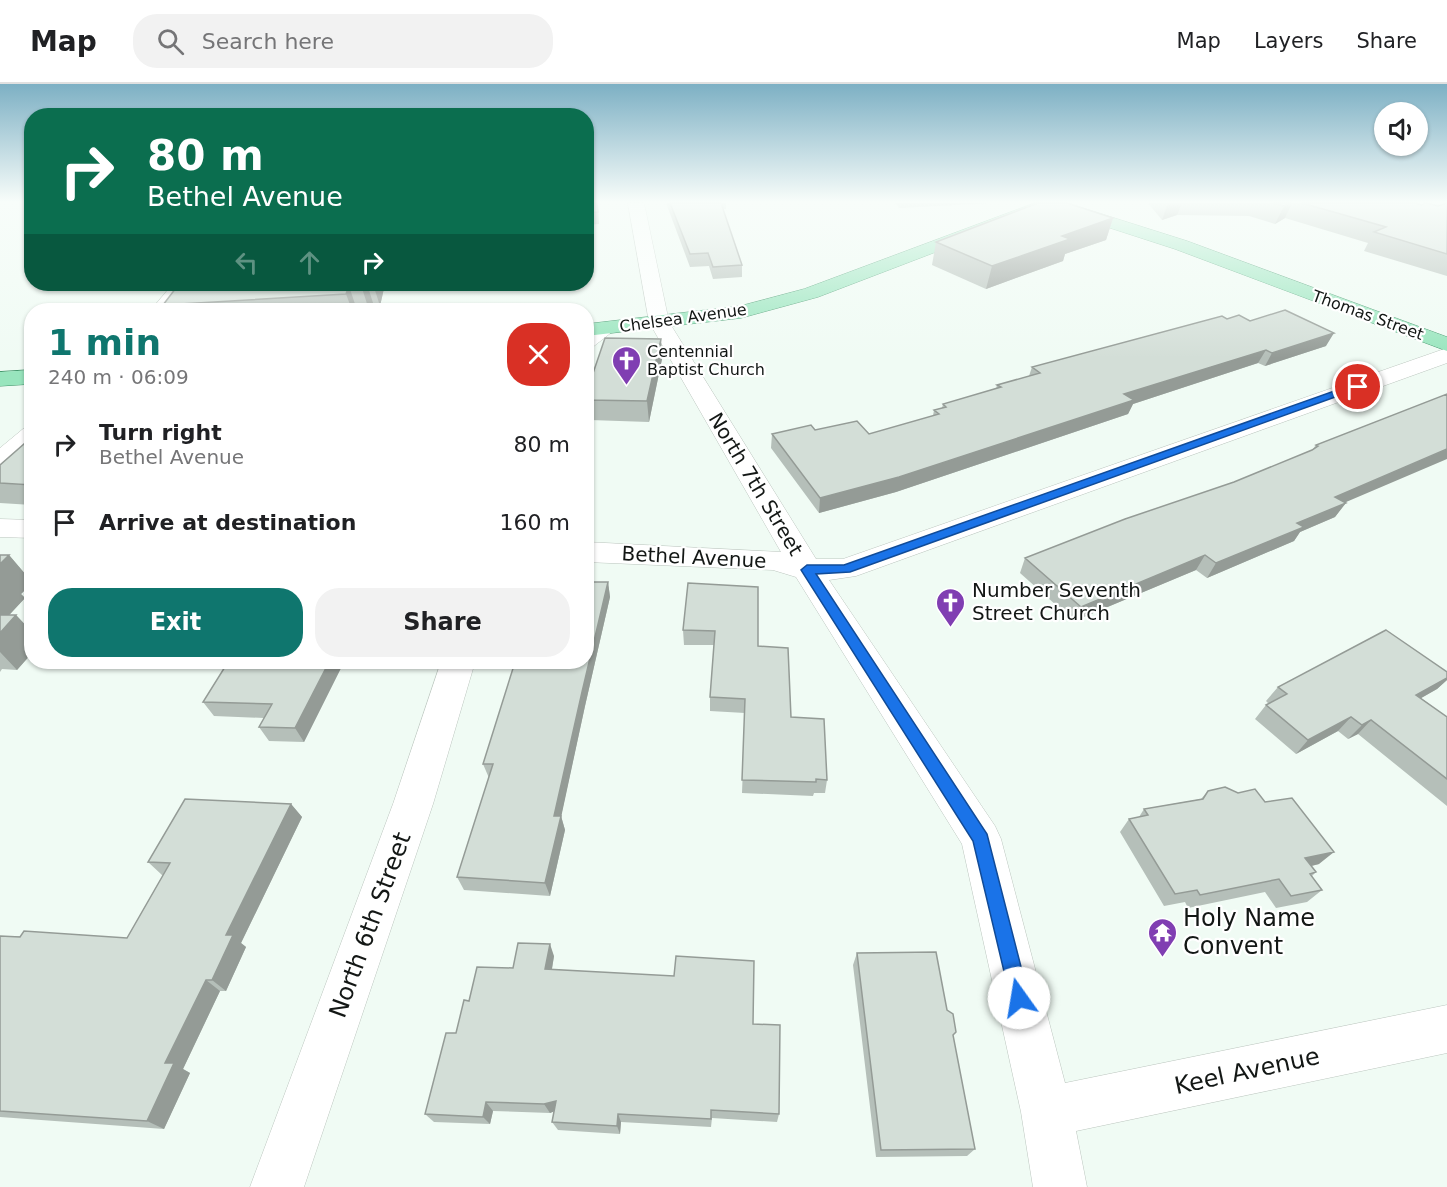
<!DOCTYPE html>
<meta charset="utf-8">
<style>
:root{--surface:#fff;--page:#f2f2f2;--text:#202124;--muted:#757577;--line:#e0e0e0;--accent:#0f766e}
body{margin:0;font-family:"DejaVu Sans",sans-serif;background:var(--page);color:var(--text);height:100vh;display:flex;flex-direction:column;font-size:22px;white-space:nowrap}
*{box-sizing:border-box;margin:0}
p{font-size:20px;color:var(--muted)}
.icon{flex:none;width:33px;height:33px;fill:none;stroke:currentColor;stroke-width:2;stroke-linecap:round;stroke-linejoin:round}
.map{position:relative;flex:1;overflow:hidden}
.panel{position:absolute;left:24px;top:219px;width:570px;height:366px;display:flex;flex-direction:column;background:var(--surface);border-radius:24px;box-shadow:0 2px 4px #0004}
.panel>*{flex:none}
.banner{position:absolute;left:24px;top:24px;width:570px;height:183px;border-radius:24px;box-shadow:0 2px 4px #0004;background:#0b6e4f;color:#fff;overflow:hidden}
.fabs{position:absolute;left:1374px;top:18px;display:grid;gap:12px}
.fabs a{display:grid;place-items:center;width:54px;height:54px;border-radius:50%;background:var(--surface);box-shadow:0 2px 4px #0004;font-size:30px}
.pin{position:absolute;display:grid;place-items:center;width:51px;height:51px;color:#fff;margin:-26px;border:3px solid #fff;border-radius:50%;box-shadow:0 2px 6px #0007}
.me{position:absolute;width:66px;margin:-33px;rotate:347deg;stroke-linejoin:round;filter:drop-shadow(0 0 4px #0008)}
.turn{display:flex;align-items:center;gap:21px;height:126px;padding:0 24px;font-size:27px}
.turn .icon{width:78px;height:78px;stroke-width:2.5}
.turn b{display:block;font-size:42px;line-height:51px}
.lanes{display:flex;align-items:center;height:57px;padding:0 24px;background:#0003;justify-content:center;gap:30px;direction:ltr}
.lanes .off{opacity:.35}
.round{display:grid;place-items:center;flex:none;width:63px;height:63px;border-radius:24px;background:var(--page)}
.headline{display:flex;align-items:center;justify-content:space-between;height:102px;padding:0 24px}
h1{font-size:36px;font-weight:800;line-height:45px;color:var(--accent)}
.action{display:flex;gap:12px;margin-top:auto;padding:12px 24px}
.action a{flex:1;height:69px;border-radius:24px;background:var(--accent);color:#fff;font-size:24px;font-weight:800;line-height:69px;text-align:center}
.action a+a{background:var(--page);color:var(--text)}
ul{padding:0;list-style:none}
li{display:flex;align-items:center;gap:18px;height:78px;padding:0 24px}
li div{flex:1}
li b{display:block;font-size:22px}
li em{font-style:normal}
header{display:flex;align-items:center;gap:36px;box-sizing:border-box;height:84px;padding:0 30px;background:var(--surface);border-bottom:2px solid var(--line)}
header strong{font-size:28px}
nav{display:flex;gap:33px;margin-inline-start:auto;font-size:21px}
.search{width:420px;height:54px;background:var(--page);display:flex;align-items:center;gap:15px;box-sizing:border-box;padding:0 21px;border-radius:24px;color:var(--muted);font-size:22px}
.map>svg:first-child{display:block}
</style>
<header>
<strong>Map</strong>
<div class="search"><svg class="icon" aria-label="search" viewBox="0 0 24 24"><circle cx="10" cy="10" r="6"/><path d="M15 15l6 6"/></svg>Search here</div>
<nav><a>Map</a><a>Layers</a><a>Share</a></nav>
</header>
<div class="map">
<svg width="1447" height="1103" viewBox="0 0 1447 1103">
<rect width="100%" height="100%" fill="#f0fbf4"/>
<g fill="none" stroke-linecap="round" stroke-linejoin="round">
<defs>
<path id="minor" d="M628 119H644L669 238 816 475H843L1447 264V279L856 492 829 496 995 742 1001 755 1065 999 1447 921V969L1076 1047 1087 1103H1033L1021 1028 962 760 796 493 773 486 586 478V458L781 468 649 238Z
M173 200H193L171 226H151Z
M606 238 613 240 617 244 594 262 586 263V247Z
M32 343V363L9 383 0 385V364L23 345Z
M0 435 32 436V454L0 453Z
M441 578H475L433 720 304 1103H250L393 720Z"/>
<path id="major" d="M1035 119H1058L1056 122 818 213 741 234 586 252V240L740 222 804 205Z
M1070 120 1187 157 1447 253V267L1175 165 1064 129 1062 125Z
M32 286V300L0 302V288Z"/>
</defs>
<use href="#minor" stroke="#bcc6bf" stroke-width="1"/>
<use href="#major" stroke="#3d9266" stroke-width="1"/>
<use href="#minor" fill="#fff" fill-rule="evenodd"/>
<use href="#major" fill="#98e5bd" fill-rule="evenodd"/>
</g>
<path fill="#b5bfb9" d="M586 119H598L599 140 586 141Z
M666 119H726V125H723L742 181V193L713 195 709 182 690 183Z
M895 119H996L899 124Z
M1148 119H1416L1438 122 1447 119V192L1364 167 1368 159 1285 134 1275 140 1249 132 1177 131 1162 136Z
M1113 134 1106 156 1065 170 1063 177 986 205 932 181 936 158Z
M179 200H385L380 222H374L373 226H166L163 221Z
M1227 235 1250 237 1326 262 1265 282 1258 279 1133 320 1128 330 896 408 819 429 771 364 772 350 815 346 869 350 933 332 934 326 942 324 943 320 996 305 997 301 1029 292 1032 283Z
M661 255 662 275 649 338 590 336 587 316 590 308 589 301Z
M1447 310 1345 419 1335 433 1300 448 1294 457 1207 494 1196 486 1074 537 1020 489 1025 474 1234 398 1312 366 1316 361Z
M32 353V421L0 419V381Z
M0 471H9L32 498V499L21 510 25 514 9 531H16L32 548V569L17 586 2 585 0 588Z
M608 498 610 513 585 622 561 732 565 746 550 812 464 806 457 793 489 694 483 680Z
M688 499 758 562 791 633 827 696 825 709H814L813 712 742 709 745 629 710 627V613L714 561H684L683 546Z
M228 578H344L304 658 269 657 259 643 264 634 214 632 203 618Z
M1447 588V596L1437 605 1421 614 1447 633V722L1358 650 1348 655 1338 647 1296 670 1255 635 1266 621 1269 620 1266 617 1278 603Z
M1208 707 1238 709 1265 718 1319 780 1311 782 1316 788 1312 792 1322 806 1307 818 1276 824 1265 808 1188 824 1185 818 1164 822 1120 748 1129 735 1139 733 1144 725 1201 715Z
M291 720 302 733 241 859 246 863 226 907H220L183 985 190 989 164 1045 0 1033V852L127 854 163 791H162L148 778Z
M857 869 953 952 975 1065 967 1072 876 1073 853 881Z
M554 872 552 885 753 940 779 1030 777 1038 712 1034 711 1043 621 1038 620 1050 558 1046 552 1038 554 1027 550 1029 493 1027 490 1040 434 1038 425 1030 469 917 513 884Z"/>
<path fill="#949b96" d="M1168 119H1182L1177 131 1162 136Z
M1289 119H1292L1285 134 1275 140 1284 122Z
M1113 134 1106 156 1065 170 1063 177 986 205 992 182 1062 152Z
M361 200H367L374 222 373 226H369L361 201Z
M373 200H385L380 222Z
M349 202 357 226H352L346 210Z
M1334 249 1326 262 1265 282 1272 269Z
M661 255 662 275 649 338 647 317Z
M1266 266 1258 279 1133 320 1128 330 896 408 819 429 820 414 1124 310Z
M1447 365V375L1325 427 1335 413Z
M1346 419 1335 433 1300 448 1294 457 1207 494 1216 479 1297 439Z
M9 471 32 498V499L21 510 25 514 0 541V480Z
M1205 471 1196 486 1074 537 1081 523Z
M608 498 610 513 585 622 559 743 561 732 565 746 550 812 545 799 554 732 582 608Z
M16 531 32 548V569L17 586 0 568V549Z
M329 578H344L304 658 295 644Z
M1447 594V596L1437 605 1402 625 1416 611Z
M1351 633 1338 647 1296 670 1308 656Z
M1371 636 1358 650 1348 655 1362 641Z
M291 720 302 733 241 859 246 863 226 907 212 896 226 851Z
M1334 768 1319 780 1291 787 1305 774Z
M550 860 554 872 550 896 545 885Z
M206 896 220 907 183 985 190 989 164 1045 147 1037 165 979Z
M556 1017 561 1025 550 1029 544 1020Z
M486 1018 493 1027 490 1040 483 1033Z
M618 1030 621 1038 620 1050 617 1042Z"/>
<path fill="#d3ded7" stroke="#949b96" stroke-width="1.5" d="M586 119H597L598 128 586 129Z
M670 119H721L742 181 713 183 708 169 690 170Z
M1038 119H1067L1113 134 1062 152 1070 155 992 182 936 158Z
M1274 119H1289L1284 122Z
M1302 119H1416L1421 121 1426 119 1438 122 1447 119V170L1374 148 1386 143Z
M179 200H361V201L349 202 346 210 163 221Z
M1285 226 1334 249 1272 269 1266 266 1124 310 1134 316 899 393 820 414 772 350 811 341 815 346 857 337 869 350 939 330 934 326 946 323 943 320 1001 303 997 301 1040 289 1032 283 1222 232 1227 235 1239 231 1250 237Z
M605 254 661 255 647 317 587 316 592 301H589Z
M1447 310V365L1335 413 1346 419 1297 439 1304 443 1216 479 1205 471 1081 523 1025 474 1125 435 1234 398 1312 366 1318 362 1316 361Z
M32 353V401L0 399V381Z
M0 471H9L0 480Z
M586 498H608L582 608 554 732H561L545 799 457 793 493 680H483L515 578H586Z
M688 499 758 503V562L788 564 791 633 824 635 827 696 816 695V698L742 696 745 615 710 613 715 547 683 546Z
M0 531H16L0 549Z
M1386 546 1447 588V594L1416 611 1447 633V695L1371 636 1362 641 1351 633 1308 656 1266 621 1287 610 1278 603Z
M228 578H329L295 644 259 643 272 620 203 618Z
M1225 703 1238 709 1255 705 1265 718 1292 714 1334 768 1305 774 1316 788 1310 790 1322 806 1291 812 1279 795 1200 811 1197 806 1175 810 1129 735 1148 731 1144 725 1203 715 1208 707Z
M185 715 291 720 226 851H233L212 896H206L165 979H174L147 1037 0 1027V852L20 853 24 847 127 854 170 779 148 778Z
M518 859 550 860 545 885 674 892 676 872 754 877 753 940 780 941 779 1030 711 1026V1035L618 1030 617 1042 552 1038 556 1017 544 1020 486 1018 483 1033 425 1030 446 949H456L464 916 469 917 477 883 513 884Z
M936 868 947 926 953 930 956 948 953 951 975 1065 881 1066 857 869Z"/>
<linearGradient id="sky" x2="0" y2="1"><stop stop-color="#7db0c4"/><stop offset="0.43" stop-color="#f8fdfa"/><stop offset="1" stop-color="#f8fdfa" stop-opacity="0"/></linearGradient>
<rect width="1447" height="274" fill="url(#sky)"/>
<path fill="#1a73e8" stroke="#114b97" stroke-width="1.5" d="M1354 300 1363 303 850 488 816 490 987 750 1029 914 1026 921 1019 924 1012 921 973 757 801 486 807 481H844Z"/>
<defs>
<symbol id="church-pin" viewBox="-11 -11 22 30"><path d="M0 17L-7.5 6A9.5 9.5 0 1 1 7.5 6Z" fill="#803eb2" stroke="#fff"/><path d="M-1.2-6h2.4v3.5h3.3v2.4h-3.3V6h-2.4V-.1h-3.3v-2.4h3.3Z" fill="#fff"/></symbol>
<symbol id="temple-pin" viewBox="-11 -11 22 30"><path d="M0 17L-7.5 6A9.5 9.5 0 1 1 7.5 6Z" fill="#803eb2" stroke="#fff"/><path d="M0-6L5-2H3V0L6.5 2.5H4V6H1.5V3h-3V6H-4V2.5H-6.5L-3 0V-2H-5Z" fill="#fff"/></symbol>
</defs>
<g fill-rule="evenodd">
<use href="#church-pin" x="610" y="260" width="33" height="45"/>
<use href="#church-pin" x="934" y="502" width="33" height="45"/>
<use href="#temple-pin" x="1146" y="832" width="33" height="45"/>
</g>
<g text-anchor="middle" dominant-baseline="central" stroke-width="4.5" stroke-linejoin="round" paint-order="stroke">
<g font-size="16" fill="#131715" stroke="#fff">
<text transform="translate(1368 231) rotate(20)">Thomas Street</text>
<text transform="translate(683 234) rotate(-8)">Chelsea Avenue</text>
</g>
<g font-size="16" fill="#131715" stroke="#fff" text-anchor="start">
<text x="647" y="267">Centennial<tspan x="647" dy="18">Baptist Church</tspan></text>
</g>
<g font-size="20" fill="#131715" stroke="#fff">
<text transform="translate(756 400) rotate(59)">North 7th Street</text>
<text transform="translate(694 473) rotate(3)">Bethel Avenue</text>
</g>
<g font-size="20" fill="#131715" stroke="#fff" text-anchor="start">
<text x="972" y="506">Number Seventh<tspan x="972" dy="23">Street Church</tspan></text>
</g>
<g font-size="24" fill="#131715" stroke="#fff" text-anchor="start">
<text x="1183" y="834">Holy Name<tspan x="1183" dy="28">Convent</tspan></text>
</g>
<g font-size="24" fill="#131715" stroke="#fff">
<text transform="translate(370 841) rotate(-70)">North 6th Street</text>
<text transform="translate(1247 987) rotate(-12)">Keel Avenue</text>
</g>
</g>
</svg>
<div class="fabs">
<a><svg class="icon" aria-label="sound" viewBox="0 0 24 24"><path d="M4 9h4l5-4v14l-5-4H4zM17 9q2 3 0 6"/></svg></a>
</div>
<div class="pin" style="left:1358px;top:303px;background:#d93025"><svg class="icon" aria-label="arrive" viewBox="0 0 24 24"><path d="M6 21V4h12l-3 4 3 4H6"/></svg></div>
<svg class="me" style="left:1019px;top:914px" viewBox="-20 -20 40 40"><circle r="19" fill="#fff"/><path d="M0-13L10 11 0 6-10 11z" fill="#1a73e8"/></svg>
<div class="banner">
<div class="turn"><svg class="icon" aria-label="right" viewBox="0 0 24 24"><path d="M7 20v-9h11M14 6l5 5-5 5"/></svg><div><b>80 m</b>Bethel Avenue</div></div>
<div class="lanes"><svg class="icon off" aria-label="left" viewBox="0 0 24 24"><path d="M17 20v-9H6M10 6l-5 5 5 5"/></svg><svg class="icon off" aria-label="ahead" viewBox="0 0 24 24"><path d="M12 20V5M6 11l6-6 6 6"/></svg><svg class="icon" aria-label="right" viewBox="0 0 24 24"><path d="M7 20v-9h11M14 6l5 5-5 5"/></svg></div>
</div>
<section class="panel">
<div class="headline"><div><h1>1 min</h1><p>240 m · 06:09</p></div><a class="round" style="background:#d93025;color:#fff"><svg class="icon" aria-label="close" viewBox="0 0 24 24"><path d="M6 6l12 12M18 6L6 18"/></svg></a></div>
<ul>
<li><svg class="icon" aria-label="right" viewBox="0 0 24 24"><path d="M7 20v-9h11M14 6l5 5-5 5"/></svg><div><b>Turn right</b><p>Bethel Avenue</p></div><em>80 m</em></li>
<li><svg class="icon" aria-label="arrive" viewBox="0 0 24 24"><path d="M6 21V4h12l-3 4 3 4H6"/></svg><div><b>Arrive at destination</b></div><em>160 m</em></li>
</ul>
<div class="action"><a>Exit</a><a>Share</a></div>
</section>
</div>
